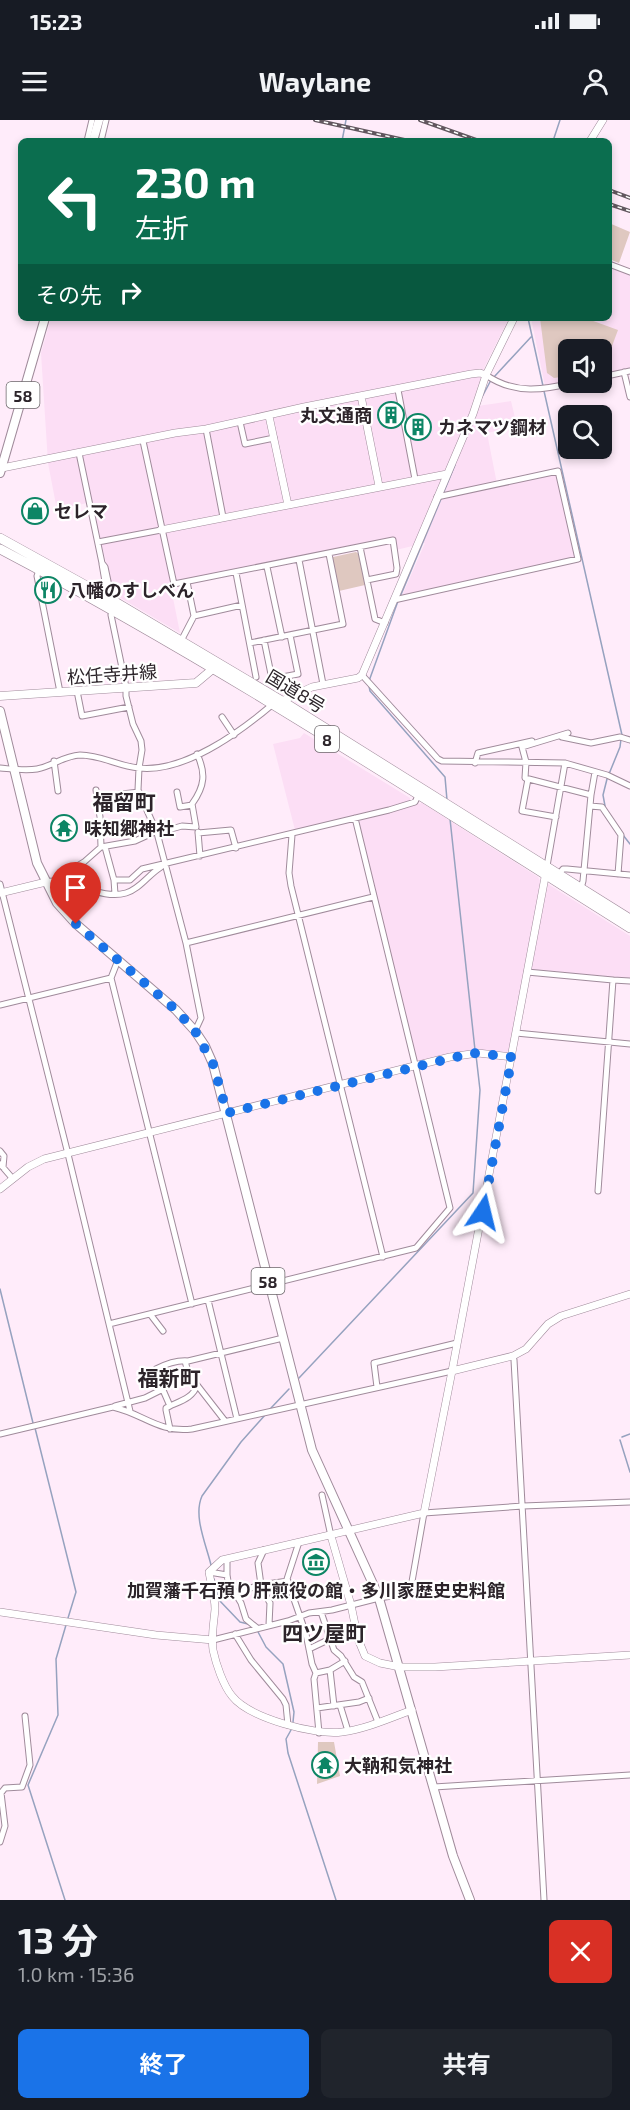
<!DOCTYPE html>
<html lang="ja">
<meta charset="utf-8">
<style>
:root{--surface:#171b24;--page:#20242c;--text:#f1f3f6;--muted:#9ea1a6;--accent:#1a73e8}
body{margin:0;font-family:"Exo 2","Noto Sans JP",sans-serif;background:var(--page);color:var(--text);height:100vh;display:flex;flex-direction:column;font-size:22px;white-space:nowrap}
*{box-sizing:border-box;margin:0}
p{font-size:20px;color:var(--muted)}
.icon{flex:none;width:33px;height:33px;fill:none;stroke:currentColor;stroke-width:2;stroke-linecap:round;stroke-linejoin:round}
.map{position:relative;height:1780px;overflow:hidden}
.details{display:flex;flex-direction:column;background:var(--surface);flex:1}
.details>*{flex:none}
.hud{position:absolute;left:18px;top:18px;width:594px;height:183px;border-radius:9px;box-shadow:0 3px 9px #0003;background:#0b6e4f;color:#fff;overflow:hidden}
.buttons{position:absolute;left:558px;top:219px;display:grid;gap:12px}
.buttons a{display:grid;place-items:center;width:54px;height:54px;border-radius:9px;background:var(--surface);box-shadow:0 3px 9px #0003;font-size:30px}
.pin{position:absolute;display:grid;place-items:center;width:51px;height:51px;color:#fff;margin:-62px -26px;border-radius:50% 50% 50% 0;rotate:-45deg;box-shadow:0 0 6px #0007}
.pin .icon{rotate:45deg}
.me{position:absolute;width:66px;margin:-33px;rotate:10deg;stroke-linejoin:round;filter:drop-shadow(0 0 4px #0008)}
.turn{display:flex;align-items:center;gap:21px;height:126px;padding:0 18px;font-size:27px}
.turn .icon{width:78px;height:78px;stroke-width:2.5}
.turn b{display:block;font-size:42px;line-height:51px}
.then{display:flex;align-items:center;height:57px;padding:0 18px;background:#0003;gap:12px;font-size:22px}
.round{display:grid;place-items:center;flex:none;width:63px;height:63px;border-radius:9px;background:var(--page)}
.overview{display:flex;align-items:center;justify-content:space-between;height:102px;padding:0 18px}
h1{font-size:36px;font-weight:700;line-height:45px}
.action{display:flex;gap:12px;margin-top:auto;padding:12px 18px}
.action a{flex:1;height:69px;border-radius:9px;background:var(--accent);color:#fff;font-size:24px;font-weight:700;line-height:69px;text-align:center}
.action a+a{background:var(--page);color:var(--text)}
.status{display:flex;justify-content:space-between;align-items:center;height:42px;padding:0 30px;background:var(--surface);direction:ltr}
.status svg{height:16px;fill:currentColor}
header{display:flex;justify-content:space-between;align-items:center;height:78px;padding:0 18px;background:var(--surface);font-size:27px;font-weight:700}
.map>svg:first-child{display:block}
</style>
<div class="status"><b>15:23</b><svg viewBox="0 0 49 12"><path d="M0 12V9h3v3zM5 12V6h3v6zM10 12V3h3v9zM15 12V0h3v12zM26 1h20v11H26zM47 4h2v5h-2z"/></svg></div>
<header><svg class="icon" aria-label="menu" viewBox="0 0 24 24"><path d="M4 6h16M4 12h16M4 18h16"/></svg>Waylane<svg class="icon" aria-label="person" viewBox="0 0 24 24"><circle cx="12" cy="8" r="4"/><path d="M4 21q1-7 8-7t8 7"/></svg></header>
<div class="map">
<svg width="630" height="1780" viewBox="0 0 630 1780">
<rect width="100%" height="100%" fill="#ffecfa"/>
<path fill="#fcdef5" d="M609 146 630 154V248L602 254V230H568V261L545 266 531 198H609Z
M51 198H509L485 246 471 287 511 281 517 306 487 313 497 364 557 353 576 438 401 478 425 423 396 430 394 417 170 463 180 513 114 474 91 382 57 390 48 343 41 233Z
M304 613 410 678V680L399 685 295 710 273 624 300 618Z
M422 683 538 757 541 763 509 930 507 932 481 930 417 942 359 702 361 699Z
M548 764 630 816V858L532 850 530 847Z"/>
<path fill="#dfc8c0" d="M609 103 630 112 619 143 609 139Z
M540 198H585L618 210 603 250 602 230H568V256L554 258 547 253Z
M356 432 359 434 365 465 339 471 332 439 333 437Z
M318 1622H334L340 1656 317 1664Z"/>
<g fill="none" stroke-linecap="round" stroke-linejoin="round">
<path stroke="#96a2bf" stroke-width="1.5" d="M342 21 346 0
M553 21 560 0
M528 198 543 266
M494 257 531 217
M544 271 622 615
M482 277 491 260
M443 374 455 345
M400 477 441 379
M369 561 398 481
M369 566 370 571 445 657 447 680
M609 654 620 627 621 619
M605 686 603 675 607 659
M450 699 475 930
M623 715 630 724
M0 1169 33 1303
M299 1258 473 1073 480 970 476 935
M271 1288 289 1269
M35 1308 76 1472 68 1498
M622 1317 630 1314
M620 1320 630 1352
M211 1445C206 1424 193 1396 202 1376L241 1322 266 1294
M214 1459 219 1480 240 1502 248 1504
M257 1510 266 1527 283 1544 294 1592 293 1602
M291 1610 286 1619 288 1633 336 1780
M65 1780 28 1665 58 1595 56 1539 66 1505"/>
<defs>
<path id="minor" d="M87 21 92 0
M101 21 106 0
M609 144 630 152
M624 252 630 277
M486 255C515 275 544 270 576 262
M602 257 630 251
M398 270 415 359
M240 302 245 324 274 318
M206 309 223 397
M143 321 174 464 393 420 397 448 396 454 367 460
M79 333 102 443 105 447 112 480
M98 422 161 410
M360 427 375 499 385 503
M299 440 323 564
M102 444 107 473
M267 447 282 517
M39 450 37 456 60 572
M236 453 256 557
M394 480 578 439 558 351 437 377
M111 495 126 567V576L133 604 141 621 142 630 139 648 138 670 157 713 186 823 201 898 195 911
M194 496 242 485
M264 520 272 559 298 554 290 515
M181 521 194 496 187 462
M250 523 343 504 329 434
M362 555 438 639 442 641 565 643 607 655 630 666
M77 571 82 596 129 587
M222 597 234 615
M568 613 522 627 526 642 525 658 591 675 595 652
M562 617 591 623 620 617 630 620
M54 641 58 671
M475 643 478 633 532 621
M0 648C12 649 25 651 37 649 53 646 63 636 80 635 101 635 118 646 139 648 184 653 240 612 273 584
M528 659 522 691 556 697
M96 670 100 697 101 727
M177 672 180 687 192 685
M97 677 139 672
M590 686 602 687 621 715 618 754
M198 712 200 736
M157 713 182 706 196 707 192 684C205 666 206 653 197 634
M198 713 231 710 236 728
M292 715 289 753 291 766 383 1137
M105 727 114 760 115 774
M547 746 565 643
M559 754 563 749H567L630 755
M60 760 63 755 84 742 101 727 135 721 157 711
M114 760H130L142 749 389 690 415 682 418 676
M46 762C73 756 99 781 126 773 140 769 149 754 161 747
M0 764 68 1034 130 1291
M581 768 583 761 591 675
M186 823 373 777
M118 840 111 858 192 1184
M527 852 613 860 598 1071
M613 860 630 861
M0 885 111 858
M516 913 630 924
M0 1031 4 1036 3 1047
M0 1044 13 1059
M208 1180 237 1299
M150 1194 163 1211
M109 1204 416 1128 450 1088 355 698
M513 1236 514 1240C525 1420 533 1600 544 1780
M185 1241 188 1252 197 1265C194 1277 181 1281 170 1286L156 1254V1249C166 1244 176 1240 188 1241L283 1218
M197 1265 225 1301
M377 1267 374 1243 457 1223
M115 1286 145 1278 163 1269
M170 1309 166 1290V1288L170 1286
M0 1314 113 1287C144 1294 158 1313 192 1309L452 1251
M322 1375 331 1416
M299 1422 287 1459 306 1514 312 1544 316 1553 314 1559 319 1613
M227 1439V1455L228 1461 241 1483 246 1499 257 1508
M209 1452 227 1455
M260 1465 270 1483 269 1505
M261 1465 258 1443 264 1430
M235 1473 260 1465 288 1461
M321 1492 334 1530 341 1536 354 1557 362 1562 378 1602
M235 1514 251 1540 283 1579 286 1585 288 1605
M213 1520 288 1501 309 1493 332 1490 379 1478 410 1473 424 1393 523 1386 630 1382
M309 1529 330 1519
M330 1550 334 1586
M316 1553 330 1550 345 1541
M340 1585 348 1611
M317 1588 359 1582 369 1578
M434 1667 630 1655
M0 1722 5 1706 1 1673 5 1668 22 1667 30 1645 25 1596"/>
<path id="tertiary" d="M590 21 603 0
M361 276 379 366
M269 296 288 385
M2 348 175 313 206 309 304 287 471 254 480 253 486 255
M161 410 447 354
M282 581 312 567 358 558 362 555 473 294 486 255 514 198
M0 773 46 762
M0 1069 28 1047 44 1039 450 937 478 933 512 937
M452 1251 546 752
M331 1416 351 1485 358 1519 365 1536 380 1543 400 1547H435L630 1535
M0 1492 156 1515 213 1520
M412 1590C390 1598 366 1609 342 1612 316 1616 249 1598 232 1576 223 1565 216 1544 213 1530 211 1516 214 1502 215 1489 215 1477 211 1464 209 1452L222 1440 424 1393 452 1251 513 1236 526 1229 548 1204 561 1196 630 1174"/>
<path id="secondary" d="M0 576 196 563 215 547"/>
<path id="primary" d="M93 21 99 0
M0 353 45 198
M0 591 37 743 57 783 76 804 176 890 195 911 205 926 213 944 312 1330 378 1475 453 1736 470 1780"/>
<path id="trunk" d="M0 418 112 480 282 581 630 799
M0 429C217 543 423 678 630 808"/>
</defs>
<use href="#minor" stroke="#a08b9b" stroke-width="7"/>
<use href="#tertiary" stroke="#a08b9b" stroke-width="8"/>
<use href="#secondary" stroke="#a08b9b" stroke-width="9"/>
<use href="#primary" stroke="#a08b9b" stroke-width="10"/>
<use href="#trunk" stroke="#a08b9b" stroke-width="10"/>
<use href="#minor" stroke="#fff" stroke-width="5"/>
<use href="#tertiary" stroke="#fff" stroke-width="7"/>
<use href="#secondary" stroke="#fff" stroke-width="8"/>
<use href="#primary" stroke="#fff" stroke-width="8"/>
<use href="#trunk" stroke="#fff" stroke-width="9"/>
<defs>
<path id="rail" d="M315 0 409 21
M420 0 479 21
M609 70 630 78
M609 84 630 91"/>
</defs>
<use href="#rail" stroke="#62575f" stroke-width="4"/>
<use href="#rail" stroke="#fff" stroke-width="1.5" stroke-dasharray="4.5" stroke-linecap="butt"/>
</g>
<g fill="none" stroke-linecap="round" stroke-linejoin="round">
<path stroke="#1a73e8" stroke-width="10" stroke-dasharray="0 18" d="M76 804 176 890 195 911 213 944 227 993 473 933 512 937 483 1092"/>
</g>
<defs>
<symbol id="building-ring" viewBox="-11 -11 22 22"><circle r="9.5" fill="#fff" stroke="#0d8565" stroke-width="1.5"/><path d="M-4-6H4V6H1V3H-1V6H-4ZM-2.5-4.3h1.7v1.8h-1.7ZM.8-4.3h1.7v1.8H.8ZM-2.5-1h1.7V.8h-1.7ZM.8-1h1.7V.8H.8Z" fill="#0d8565"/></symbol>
<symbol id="shop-ring" viewBox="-11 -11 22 22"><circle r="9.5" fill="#fff" stroke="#0d8565" stroke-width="1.5"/><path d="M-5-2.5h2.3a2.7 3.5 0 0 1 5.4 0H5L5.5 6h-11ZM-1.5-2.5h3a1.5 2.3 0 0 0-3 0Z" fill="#0d8565"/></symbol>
<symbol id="restaurant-ring" viewBox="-11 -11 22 22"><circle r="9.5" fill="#fff" stroke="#0d8565" stroke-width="1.5"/><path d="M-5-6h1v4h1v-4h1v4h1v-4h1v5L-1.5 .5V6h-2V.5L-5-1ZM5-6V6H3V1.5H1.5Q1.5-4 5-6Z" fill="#0d8565"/></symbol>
<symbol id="temple-ring" viewBox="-11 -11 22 22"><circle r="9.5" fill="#fff" stroke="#0d8565" stroke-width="1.5"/><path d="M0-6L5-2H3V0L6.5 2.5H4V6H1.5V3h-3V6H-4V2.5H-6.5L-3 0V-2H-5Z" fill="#0d8565"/></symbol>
<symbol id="museum-ring" viewBox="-11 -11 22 22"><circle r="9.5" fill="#fff" stroke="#0d8565" stroke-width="1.5"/><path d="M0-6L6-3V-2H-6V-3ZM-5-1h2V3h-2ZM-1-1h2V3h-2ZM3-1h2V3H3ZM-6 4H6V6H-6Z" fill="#0d8565"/></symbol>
</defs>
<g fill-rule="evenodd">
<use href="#building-ring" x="376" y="280" width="30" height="30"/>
<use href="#building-ring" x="403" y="292" width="30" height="30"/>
<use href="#shop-ring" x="20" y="376" width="30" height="30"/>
<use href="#restaurant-ring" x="33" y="455" width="30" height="30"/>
<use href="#temple-ring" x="49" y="693" width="30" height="30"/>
<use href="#museum-ring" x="301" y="1427" width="30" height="30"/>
<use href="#temple-ring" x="310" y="1630" width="30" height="30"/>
</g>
<g text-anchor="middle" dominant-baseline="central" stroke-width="4.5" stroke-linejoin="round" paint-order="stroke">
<g fill="#fff" stroke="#6b666a" stroke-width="1.5">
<rect x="6.5" y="262" width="33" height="26" rx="4.5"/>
<rect x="315" y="606" width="24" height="26" rx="4.5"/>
<rect x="251.5" y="1148" width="33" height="26" rx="4.5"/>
</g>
<g font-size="16" font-weight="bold" fill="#2c242a">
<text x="23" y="275">58</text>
<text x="327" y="619">8</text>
<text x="268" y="1161">58</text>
</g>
<g font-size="18" font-weight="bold" fill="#2c242a" stroke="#fff" text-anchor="start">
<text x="372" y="295" text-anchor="end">丸文通商</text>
<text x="438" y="307">カネマツ鋼材</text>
<text x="54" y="391">セレマ</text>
<text x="68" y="470">八幡のすしべん</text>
<text x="84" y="708">味知郷神社</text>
<text x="316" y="1470" text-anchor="middle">加賀藩千石預り肝煎役の館・多川家歴史史料館</text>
<text x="344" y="1645">大靹和気神社</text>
</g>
<g font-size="18" fill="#2c242a" stroke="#fff">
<text transform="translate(112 554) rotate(-4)">松任寺井線</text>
<text transform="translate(296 571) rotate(31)">国道8号</text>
</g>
<g font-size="21" font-weight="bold" fill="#2c242a" stroke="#fff">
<text x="124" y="681">福留町</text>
<text x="169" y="1257">福新町</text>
<text x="324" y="1512">四ツ屋町</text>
</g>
</g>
</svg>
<div class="buttons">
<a><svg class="icon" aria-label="sound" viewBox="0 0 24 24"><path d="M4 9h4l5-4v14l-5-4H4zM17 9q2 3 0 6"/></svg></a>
<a><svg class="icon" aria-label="search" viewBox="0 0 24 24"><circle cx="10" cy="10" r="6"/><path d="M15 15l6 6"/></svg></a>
</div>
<div class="pin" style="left:76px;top:804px;background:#d93025"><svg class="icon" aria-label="arrive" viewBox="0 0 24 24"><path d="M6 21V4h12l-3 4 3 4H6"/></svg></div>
<svg class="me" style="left:483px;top:1092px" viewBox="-20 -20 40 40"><path d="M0-17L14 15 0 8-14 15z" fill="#1a73e8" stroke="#fff" stroke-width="4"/></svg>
<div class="hud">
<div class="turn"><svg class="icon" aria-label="left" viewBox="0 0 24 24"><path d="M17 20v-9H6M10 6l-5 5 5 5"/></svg><div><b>230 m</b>左折</div></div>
<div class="then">その先<svg class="icon" aria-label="right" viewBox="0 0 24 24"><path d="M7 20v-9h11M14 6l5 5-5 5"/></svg></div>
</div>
</div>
<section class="details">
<div class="overview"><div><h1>13 分</h1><p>1.0 km · 15:36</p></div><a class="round" style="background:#d93025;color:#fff"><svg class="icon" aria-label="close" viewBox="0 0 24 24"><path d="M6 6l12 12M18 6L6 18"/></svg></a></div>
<div class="action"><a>終了</a><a>共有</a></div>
</section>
